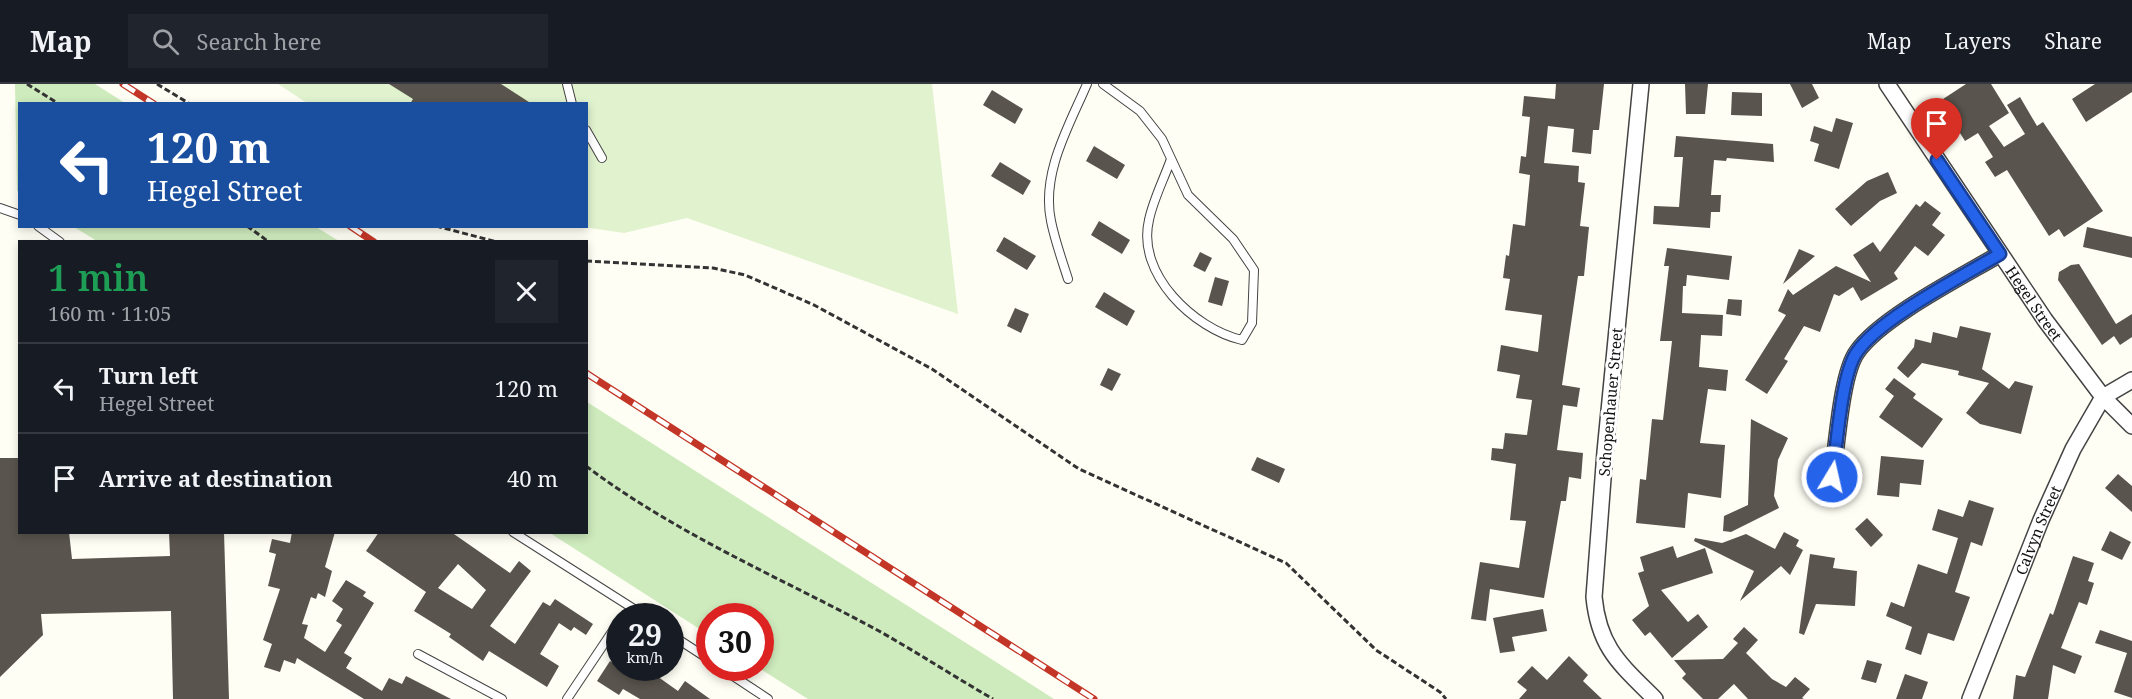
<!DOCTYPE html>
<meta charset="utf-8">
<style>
:root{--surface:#171b24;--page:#20242c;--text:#f1f3f6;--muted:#9ea1a6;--line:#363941}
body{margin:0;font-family:"Noto Serif",serif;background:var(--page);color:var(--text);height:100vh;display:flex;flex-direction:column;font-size:22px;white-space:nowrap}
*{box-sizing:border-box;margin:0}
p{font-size:20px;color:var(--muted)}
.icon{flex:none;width:33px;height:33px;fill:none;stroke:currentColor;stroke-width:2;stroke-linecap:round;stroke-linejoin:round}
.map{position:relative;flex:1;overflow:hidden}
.drawer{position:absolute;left:18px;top:156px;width:570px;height:294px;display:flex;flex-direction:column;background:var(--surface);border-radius:0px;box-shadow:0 3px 9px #0003}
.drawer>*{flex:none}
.top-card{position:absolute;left:18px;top:18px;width:570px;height:126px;border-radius:0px;box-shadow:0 3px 9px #0003;background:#1a4fa0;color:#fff;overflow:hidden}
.speed{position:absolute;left:606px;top:519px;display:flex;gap:12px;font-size:30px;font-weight:700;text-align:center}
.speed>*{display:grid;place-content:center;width:78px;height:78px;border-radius:50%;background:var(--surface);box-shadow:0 3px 9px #0003;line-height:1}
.speed small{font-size:15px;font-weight:400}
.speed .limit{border:9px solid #d22;background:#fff;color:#111}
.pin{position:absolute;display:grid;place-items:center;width:51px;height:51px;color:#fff;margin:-62px -26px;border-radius:50% 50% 50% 0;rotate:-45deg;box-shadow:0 0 6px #0007}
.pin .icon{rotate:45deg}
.me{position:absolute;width:66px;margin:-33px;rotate:9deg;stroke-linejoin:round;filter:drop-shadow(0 0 4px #0008)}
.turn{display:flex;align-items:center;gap:21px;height:126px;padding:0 30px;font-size:27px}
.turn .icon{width:78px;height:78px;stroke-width:2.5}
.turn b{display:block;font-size:42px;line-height:51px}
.round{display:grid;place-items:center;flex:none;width:63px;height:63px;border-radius:0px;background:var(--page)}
.headline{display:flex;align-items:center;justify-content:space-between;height:102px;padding:0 30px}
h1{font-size:36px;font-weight:600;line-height:45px;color:#1e9e55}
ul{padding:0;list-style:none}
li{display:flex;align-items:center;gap:18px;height:90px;padding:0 30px;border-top:2px solid var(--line)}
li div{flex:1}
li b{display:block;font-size:22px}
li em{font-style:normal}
header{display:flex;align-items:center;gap:36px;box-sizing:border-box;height:84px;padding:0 30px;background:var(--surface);border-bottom:2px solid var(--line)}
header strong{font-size:28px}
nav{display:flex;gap:33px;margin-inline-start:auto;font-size:21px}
.search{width:420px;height:54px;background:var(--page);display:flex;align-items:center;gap:15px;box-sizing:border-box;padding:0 21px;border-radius:0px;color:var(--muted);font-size:22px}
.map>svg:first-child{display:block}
</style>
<header>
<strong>Map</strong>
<div class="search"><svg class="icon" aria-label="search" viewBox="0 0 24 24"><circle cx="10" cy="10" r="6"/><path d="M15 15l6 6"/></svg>Search here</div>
<nav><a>Map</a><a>Layers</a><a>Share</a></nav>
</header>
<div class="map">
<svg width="2132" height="615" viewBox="0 0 2132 615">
<rect width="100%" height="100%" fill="#fffef4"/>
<path fill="#ceebbd" d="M15 0H95L125 19 20 20 19 108 17 107Z
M74 143H316L339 157H97Z
M587 318 1054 615H808L759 584 760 532H710L709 551 550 449 586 448Z"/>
<path fill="#e0f2ce" d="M278 0H932L958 230 687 134 624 149 583 143 586 142V20L307 19Z"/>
<path fill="#59544d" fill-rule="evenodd" d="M389 0H501L532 20H410L413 15Z
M1556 0H1604L1599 46H1593L1591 70 1572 68 1574 45 1548 42 1544 79 1579 82 1578 98 1585 99 1580 142 1589 143 1584 192H1578L1562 301 1580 304 1577 323 1563 321 1557 366 1583 369 1581 395 1569 393 1566 417H1561L1544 514 1490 505 1486 537 1471 535 1480 478 1519 484 1526 437 1510 436 1516 380 1491 376 1492 364 1503 365 1505 349 1527 351 1532 316 1516 314 1520 291 1497 287 1501 261 1538 268 1542 231 1505 226 1510 195 1503 194 1506 171 1509 172 1513 140 1525 142 1530 91 1519 89 1521 72 1526 73 1530 33 1522 32 1524 12 1555 15Z
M1685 0H1708L1705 30H1686Z
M1790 0H1812L1819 14 1802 24Z
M1966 0H1991L2009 29 1989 42 2004 63 2025 50 2007 21 2020 13 2037 42 2043 38 2103 127 2064 153 2059 145 2049 152 2007 86 1995 93 1985 78 1993 73 1978 49 1965 57 1940 17Z
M2095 0H2132V8L2086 38 2072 15Z
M992 6 1023 25 1015 40 983 21Z
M1732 8 1762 9V32L1731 31Z
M1836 34 1853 39 1839 85 1814 77 1819 60 1810 57 1814 42 1832 48Z
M1676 52 1773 60 1774 78 1727 74 1726 77 1714 76 1711 111H1721L1720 128H1711L1710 144 1653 140 1654 122 1679 123 1683 73H1674Z
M1094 62 1125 81 1117 95 1086 77Z
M1000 78 1031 97 1023 111 991 92Z
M1888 88 1897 109 1880 117 1851 142 1835 125 1867 97Z
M1925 117 1941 129 1932 141 1945 151 1928 172 1915 162 1894 189 1898 195 1861 217 1853 203 1839 212 1834 210 1820 248 1804 242 1784 275 1788 277 1767 310 1745 296 1786 231 1778 227 1788 205 1793 211 1836 182 1871 198 1853 171 1873 158 1880 168 1916 120 1920 123Z
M1099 137 1130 156 1122 170 1091 151Z
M2087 143 2132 153V174L2083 163Z
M1004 153 1036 172 1027 186 996 167Z
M1667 164 1732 172 1729 196 1687 191 1686 202H1683L1682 229 1723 231 1722 252 1701 251 1699 283 1728 286 1726 307 1708 305 1700 359 1725 361 1721 414 1688 409 1685 444 1636 439 1640 395 1646 396 1652 335 1663 336 1672 257H1660L1669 182H1664Z
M1799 165 1815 172 1783 200Z
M1200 168 1212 174 1205 188 1193 182Z
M2079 180 2116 240 2132 230V253L2120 261 2114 252 2102 261 2058 196 2059 188 2071 181Z
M1215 193 1229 197 1222 222 1208 218Z
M1104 208 1135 227 1127 242 1095 223Z
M1728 215 1742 216 1741 232 1726 230Z
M1015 224 1029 230 1021 249 1007 242Z
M1960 242 1991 249 1982 285 2009 305 2015 297 2033 302 2021 350 1980 340 1966 329 1989 299 1958 291 1959 287 1922 279 1908 294 1897 284 1914 263 1915 255 1931 259 1933 248 1957 254Z
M1108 284 1121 290 1112 307 1100 301Z
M1894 294 1916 310 1913 314 1943 335 1922 364 1879 333 1894 312 1885 305Z
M1751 335 1788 354 1778 376 1774 412 1779 424 1731 448 1723 447 1724 432 1748 421Z
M1881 372 1924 376 1921 401 1900 399 1899 413 1877 411Z
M1257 373 1285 385 1279 399 1251 386Z
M0 374H20V448H69L72 475 170 472 169 448H224L229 615H173L171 527 41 530 43 551 0 593Z
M2118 390 2132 402V428L2105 404Z
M1969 416 1994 424 1982 462 1971 458 1955 508 1970 513 1954 557 1928 549 1921 571 1905 565 1912 543 1886 532 1891 518 1904 523 1918 480 1947 490 1958 454 1932 446 1938 425 1963 433Z
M1867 434 1883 451 1871 463 1855 445Z
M2110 447 2131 458 2122 476 2101 466Z
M292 448H335L325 483 332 487 325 513 318 509 316 515 311 513 302 540 308 541 304 554 325 568 342 541 336 537 343 525 332 517 346 496 366 508 363 512 374 519 344 569 352 574 346 584 382 607 389 594 402 600 406 592 451 615H364L297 574 295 580 284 576 280 588 264 583 272 560 263 556 280 505 268 502 276 470 269 468 272 455 290 459Z
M379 448H451L510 489 519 477 531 487 490 542 515 560 543 518 550 522 555 515 593 540 586 551 574 543 571 547 559 539 540 570 559 582 547 603 489 567 483 577 449 553 451 550 414 527 426 508 366 467ZM458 480 486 506 472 525 438 504Z
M1784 448 1799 456 1796 462 1803 466 1790 491 1781 482 1740 517 1754 487 1694 457 1695 454 1722 459 1746 450 1775 465Z
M1673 462 1677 474 1705 464 1713 489 1661 506 1688 538 1698 530 1708 543 1672 574 1650 548 1645 552 1632 536 1649 522 1638 489 1644 487 1640 473Z
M1810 470 1835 474 1833 484 1857 487 1855 522 1816 520 1804 551 1799 549Z
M2073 472 2094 479 2088 497 2094 499 2087 521 2079 518 2061 564 2082 572 2075 590 2053 581 2048 615H2013L2016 591 2025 593 2050 529 2053 531Z
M1543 525 1547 547 1512 553 1515 567 1500 569 1493 534Z
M1744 543 1758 556 1746 569 1772 595 1786 603 1795 593 1810 605 1802 614 1804 615H1748L1734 600 1718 615H1703L1682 594 1686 590 1674 576 1723 575 1738 559 1733 555Z
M2100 546 2132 557V614L2114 608 2127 569 2095 559Z
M1569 572 1588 591 1583 597 1602 615H1519L1527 606 1517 598 1532 582 1547 596Z
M1867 576 1882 580 1876 599 1861 595Z
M610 577 620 584H658L654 590 678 607 685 597 710 615H640L623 605 619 611 597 597Z
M1905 590 1928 598 1922 615H1896Z"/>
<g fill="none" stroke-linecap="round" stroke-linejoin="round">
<defs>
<path id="lane" d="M567 0 572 20
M1103 0 1140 27 1162 55 1188 111 1233 155 1254 186 1252 239 1242 256C1194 245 1136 190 1149 136 1153 116 1164 95 1171 75
M586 46 602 74
M0 124 20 131
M38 142 60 158
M1068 195C1062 176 1055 157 1051 137 1041 89 1069 42 1087 0
M513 448 645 532
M670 550 710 576
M418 570 502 615
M721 584 768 615
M567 615 620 536"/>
<g id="street">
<path d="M1641 0 1605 368 1594 513C1599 564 1620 580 1655 615"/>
<path id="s1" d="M1887 0 2045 236 2103 313 2132 342"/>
<path d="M1832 393C1837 363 1841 290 1857 268 1880 234 1963 192 2000 170"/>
<path id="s2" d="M1970 615 2041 436 2073 365 2103 313 2132 296"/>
</g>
</defs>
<use href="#lane" stroke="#444" stroke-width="10"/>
<use href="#street" stroke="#444" stroke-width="18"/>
<path stroke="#333" stroke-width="3" stroke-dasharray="6 3" stroke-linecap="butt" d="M27 0 59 20
M157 0 190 20
M247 142 269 158
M436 142 497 158
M586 177 713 184 745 191 814 221 932 285 1079 385 1286 479 1376 566 1440 608 1446 615
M586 382C676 450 781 494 879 547 918 569 955 593 993 615"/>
<use href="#lane" stroke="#fff" stroke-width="8"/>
<use href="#street" stroke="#fff" stroke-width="15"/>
<defs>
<path id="rail" d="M123 0 154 20
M350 142 374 158
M586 289 1094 615"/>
</defs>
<use href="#rail" stroke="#c33627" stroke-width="7"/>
<use href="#rail" stroke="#fff" stroke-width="4.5" stroke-dasharray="14" stroke-linecap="butt"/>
</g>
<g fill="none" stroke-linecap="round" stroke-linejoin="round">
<defs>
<path id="route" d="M1832 393C1837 363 1841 290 1857 268 1880 234 1963 192 2000 170L1937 76"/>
</defs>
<use href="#route" stroke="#184099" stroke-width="15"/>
<use href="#route" stroke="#2563eb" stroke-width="10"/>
</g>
<g text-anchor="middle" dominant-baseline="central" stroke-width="6" stroke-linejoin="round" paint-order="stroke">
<g font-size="15" fill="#111" stroke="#fff">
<text stroke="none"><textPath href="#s1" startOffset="264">Hegel Street</textPath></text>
<text transform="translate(1610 318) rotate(-85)">Schopenhauer Street</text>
<text stroke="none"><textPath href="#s2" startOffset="182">Calvyn Street</textPath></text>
</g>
</g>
</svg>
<div class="speed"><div>29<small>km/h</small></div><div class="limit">30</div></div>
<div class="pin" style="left:1937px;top:76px;background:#d93025"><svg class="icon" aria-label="arrive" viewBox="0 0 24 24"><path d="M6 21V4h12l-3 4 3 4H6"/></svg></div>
<svg class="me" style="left:1832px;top:393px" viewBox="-20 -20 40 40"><circle r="17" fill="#2563eb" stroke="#fff" stroke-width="3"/><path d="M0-11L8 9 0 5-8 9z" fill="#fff"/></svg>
<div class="top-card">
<div class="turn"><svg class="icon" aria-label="left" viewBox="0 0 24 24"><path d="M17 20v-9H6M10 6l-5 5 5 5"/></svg><div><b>120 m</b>Hegel Street</div></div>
</div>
<section class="drawer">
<div class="headline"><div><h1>1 min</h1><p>160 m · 11:05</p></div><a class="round"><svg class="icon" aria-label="close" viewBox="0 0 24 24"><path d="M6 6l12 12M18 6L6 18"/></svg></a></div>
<ul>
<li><svg class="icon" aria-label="left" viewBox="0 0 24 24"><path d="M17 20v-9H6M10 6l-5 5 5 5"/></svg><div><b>Turn left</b><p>Hegel Street</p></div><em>120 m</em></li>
<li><svg class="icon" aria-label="arrive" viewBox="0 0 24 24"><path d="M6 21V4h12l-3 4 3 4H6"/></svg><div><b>Arrive at destination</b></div><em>40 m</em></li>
</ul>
</section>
</div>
